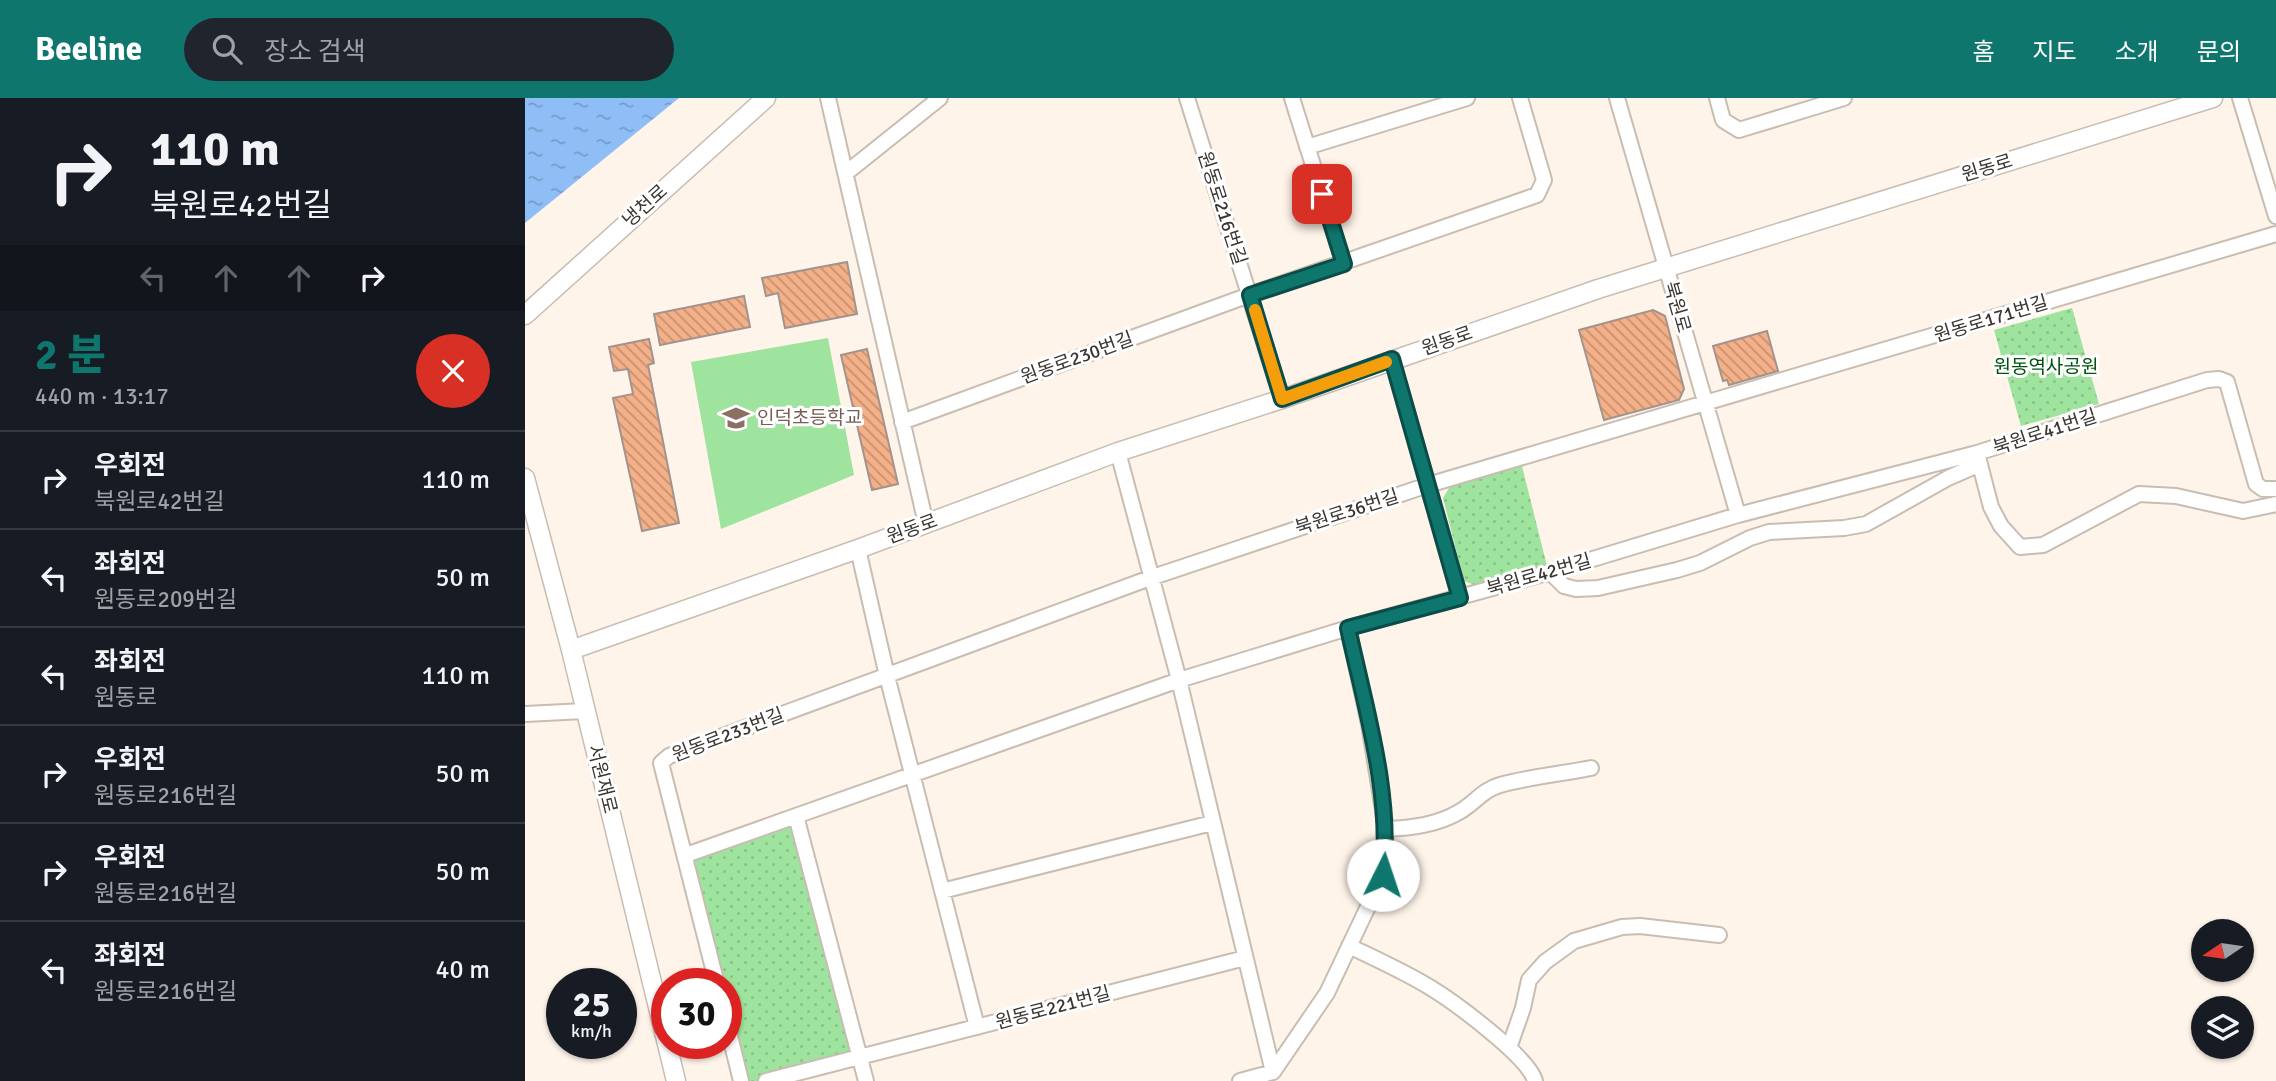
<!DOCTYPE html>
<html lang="ko">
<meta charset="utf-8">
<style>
:root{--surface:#171b24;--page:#20242c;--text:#f1f3f6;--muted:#9ea1a6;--line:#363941;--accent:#0f766e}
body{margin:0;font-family:Signika,"Noto Sans KR",sans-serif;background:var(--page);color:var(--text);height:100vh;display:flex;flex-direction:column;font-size:26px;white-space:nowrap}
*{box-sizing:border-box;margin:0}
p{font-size:23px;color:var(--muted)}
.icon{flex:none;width:38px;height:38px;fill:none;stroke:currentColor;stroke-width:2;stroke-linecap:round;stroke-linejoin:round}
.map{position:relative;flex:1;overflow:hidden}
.details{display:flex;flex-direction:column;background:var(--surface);width:525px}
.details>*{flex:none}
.top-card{background:#171b24;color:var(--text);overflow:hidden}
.needle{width:46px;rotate:257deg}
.tools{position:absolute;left:1666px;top:821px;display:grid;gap:14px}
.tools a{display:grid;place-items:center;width:63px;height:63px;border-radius:50%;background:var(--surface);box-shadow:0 2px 5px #0004;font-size:35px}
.speed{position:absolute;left:21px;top:870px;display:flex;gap:14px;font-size:35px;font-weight:700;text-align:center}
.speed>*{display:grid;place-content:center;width:91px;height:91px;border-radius:50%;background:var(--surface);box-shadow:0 2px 5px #0004;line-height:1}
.speed small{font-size:18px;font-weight:400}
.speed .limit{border:10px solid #d22;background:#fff;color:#111}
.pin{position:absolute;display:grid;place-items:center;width:60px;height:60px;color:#fff;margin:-30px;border-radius:14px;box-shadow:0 4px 10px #0006}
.me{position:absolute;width:77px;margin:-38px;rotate:4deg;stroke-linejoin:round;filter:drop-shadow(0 0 5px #0008)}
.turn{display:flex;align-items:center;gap:24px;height:147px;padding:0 35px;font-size:32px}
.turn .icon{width:91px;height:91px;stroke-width:2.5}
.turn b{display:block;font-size:49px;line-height:60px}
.lanes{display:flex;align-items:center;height:66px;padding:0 35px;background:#0003;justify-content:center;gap:35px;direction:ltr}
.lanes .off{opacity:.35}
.round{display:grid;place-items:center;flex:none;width:74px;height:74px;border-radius:37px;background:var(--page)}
.overview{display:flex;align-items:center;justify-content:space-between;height:119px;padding:0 35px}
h1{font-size:42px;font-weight:800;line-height:52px;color:var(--accent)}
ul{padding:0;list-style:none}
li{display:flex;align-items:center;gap:21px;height:98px;padding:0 35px;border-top:2px solid var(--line)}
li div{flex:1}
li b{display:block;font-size:26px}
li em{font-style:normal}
header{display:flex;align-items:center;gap:42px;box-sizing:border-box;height:98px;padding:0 35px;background:var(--accent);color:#fff}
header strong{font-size:33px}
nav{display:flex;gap:38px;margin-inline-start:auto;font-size:24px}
.search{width:490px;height:63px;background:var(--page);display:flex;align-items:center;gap:18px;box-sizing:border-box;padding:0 24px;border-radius:38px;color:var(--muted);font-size:26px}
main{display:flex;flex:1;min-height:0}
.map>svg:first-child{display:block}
</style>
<header>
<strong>Beeline</strong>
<div class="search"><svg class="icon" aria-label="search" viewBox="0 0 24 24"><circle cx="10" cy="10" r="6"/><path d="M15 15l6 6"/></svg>장소 검색</div>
<nav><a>홈</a><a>지도</a><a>소개</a><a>문의</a></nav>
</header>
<main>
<section class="details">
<div class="top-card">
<div class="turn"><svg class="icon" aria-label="right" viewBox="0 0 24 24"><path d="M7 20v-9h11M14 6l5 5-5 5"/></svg><div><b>110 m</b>북원로42번길</div></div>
<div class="lanes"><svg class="icon off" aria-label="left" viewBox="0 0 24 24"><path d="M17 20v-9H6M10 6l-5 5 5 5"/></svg><svg class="icon off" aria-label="ahead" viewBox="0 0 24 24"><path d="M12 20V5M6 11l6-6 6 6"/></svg><svg class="icon off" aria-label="ahead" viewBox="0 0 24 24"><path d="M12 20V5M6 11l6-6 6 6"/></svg><svg class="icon" aria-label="right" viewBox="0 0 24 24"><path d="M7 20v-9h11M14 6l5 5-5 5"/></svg></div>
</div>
<div class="overview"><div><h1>2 분</h1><p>440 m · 13:17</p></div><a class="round" style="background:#d93025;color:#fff"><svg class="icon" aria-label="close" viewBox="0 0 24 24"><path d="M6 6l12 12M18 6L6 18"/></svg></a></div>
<ul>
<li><svg class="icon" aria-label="right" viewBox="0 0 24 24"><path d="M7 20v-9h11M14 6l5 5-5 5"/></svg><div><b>우회전</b><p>북원로42번길</p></div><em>110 m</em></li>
<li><svg class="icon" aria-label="left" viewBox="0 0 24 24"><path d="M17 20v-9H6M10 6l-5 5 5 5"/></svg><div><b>좌회전</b><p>원동로209번길</p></div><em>50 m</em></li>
<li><svg class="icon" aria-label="left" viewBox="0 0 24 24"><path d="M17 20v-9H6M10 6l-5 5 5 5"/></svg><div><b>좌회전</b><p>원동로</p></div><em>110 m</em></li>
<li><svg class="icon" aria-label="right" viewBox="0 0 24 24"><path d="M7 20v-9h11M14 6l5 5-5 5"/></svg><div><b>우회전</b><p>원동로216번길</p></div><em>50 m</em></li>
<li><svg class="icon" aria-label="right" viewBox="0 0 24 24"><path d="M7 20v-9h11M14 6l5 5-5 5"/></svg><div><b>우회전</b><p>원동로216번길</p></div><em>50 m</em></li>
<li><svg class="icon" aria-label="left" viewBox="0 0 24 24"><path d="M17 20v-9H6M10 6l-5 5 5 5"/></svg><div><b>좌회전</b><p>원동로216번길</p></div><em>40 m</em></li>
</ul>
</section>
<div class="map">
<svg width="1751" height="983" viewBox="0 0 1751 983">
<defs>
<pattern id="park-dots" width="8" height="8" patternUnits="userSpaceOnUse" patternTransform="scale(1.75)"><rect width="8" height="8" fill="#9ee49e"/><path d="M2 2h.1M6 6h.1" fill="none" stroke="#89c489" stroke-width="1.8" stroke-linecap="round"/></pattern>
<pattern id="water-ripples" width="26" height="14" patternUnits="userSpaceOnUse" patternTransform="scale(1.75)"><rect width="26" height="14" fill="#8fbef7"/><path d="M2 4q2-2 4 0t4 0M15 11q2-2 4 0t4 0" fill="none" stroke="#769bc9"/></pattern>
<pattern id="building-back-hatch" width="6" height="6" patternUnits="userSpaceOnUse" patternTransform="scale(1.75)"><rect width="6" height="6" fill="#f4b088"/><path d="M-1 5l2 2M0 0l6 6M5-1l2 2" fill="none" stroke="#c79070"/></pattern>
</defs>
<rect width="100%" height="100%" fill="#fff4e9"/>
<path fill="#9ee49e" d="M303 240 329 377 196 431 166 264Z"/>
<path fill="url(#park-dots)" d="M1547 210 1574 306 1496 328 1469 232Z
M997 368 1022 468 949 487 939 483 918 400 925 388Z
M271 718 335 959 241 983H216L201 922V886L192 885 161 757Z"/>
<path fill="url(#water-ripples)" d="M0 0H154L0 125Z"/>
<path fill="url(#building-back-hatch)" stroke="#a2948d" stroke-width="2" d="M322 164 332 216 260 230 253 195 241 198 237 180Z
M219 198 225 229 135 247 129 216Z
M1128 212 1140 218 1159 291 1154 302 1079 322 1054 232Z
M1242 233 1253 273 1204 287 1202 282 1198 283 1188 248Z
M124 241 129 265 123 267 154 425 117 433 88 300 108 296 103 271 89 273 84 249Z
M342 251 373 386 347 392 316 257Z"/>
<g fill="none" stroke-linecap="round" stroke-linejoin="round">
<defs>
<path id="minor" d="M303 0 401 426
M662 0 757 301
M767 0 819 166
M1092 0 1213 417
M1192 0 1198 22 1214 32 1319 0
M1715 0 1751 118
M782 49 942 0
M321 75 415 0
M867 261 935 500
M377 324 727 196 1012 97 1019 82 995 0
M593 354 654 582 748 974 715 983
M1453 359 1466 409 1476 428 1495 449 1518 447 1614 396 1651 398 1718 413 1751 406
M333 451 362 578 452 929
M1025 474 1039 488 1051 491 1073 490 1152 472 1175 465 1225 440 1244 434 1319 430 1341 426 1423 380 1455 366
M0 616 60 613
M271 718 341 983
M861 731C886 730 912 727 934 714 949 706 957 692 975 687 1004 679 1036 676 1066 670
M161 757 654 582 823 530 1025 474 1213 417 1452 355 1682 282 1694 281 1702 284 1731 386 1738 391H1751
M417 793 687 725
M824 848C851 861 880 874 906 890 929 904 1004 959 1010 983
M192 886 136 665 144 658 625 480 903 387 1751 136
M201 922 216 983
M984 950 998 910 1004 882 1020 864 1049 843 1097 829 1115 828 1194 837
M748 974 802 895 858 777 861 731 844 626 823 530
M241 983 720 860"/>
<path id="tertiary" d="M0 217 241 0
M0 380 46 552 151 983
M46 552 333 451 593 354 757 301 1073 191 1688 0"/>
</defs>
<use href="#minor" stroke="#c8bdb2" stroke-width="18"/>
<use href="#tertiary" stroke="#c8bdb2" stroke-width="21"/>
<use href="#minor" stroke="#fff" stroke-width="14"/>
<use href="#tertiary" stroke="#fff" stroke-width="18"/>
</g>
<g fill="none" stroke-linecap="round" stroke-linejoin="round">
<defs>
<path id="route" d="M797 96 819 166 725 197 757 301 867 261 935 500 823 530C840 609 867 695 858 777"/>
</defs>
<use href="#route" stroke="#0a4d48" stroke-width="18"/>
<use href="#route" stroke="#0f766e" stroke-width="12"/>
<path stroke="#f59e0b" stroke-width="12" d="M730 212 757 301 861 264"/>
</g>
<defs>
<symbol id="school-bare" viewBox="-9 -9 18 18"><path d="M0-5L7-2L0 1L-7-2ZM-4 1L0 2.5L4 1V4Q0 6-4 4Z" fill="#8d6e63" stroke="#fff" stroke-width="2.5" paint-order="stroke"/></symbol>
</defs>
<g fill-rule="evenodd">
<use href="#school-bare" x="192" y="301" width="38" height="38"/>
</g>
<g text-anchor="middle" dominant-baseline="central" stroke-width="6" stroke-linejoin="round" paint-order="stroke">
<g font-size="19" fill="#3a3631" stroke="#fff">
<text transform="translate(1462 70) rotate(-17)">원동로</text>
<text transform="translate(120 108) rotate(-42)">냉천로</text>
<text transform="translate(697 110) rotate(72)">원동로216번길</text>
<text transform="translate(1152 209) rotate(74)">북원로</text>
<text transform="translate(1466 221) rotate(-17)">원동로171번길</text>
<text transform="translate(922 243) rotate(-19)">원동로</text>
<text transform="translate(552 260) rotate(-20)">원동로230번길</text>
<text transform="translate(1520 334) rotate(-18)">북원로41번길</text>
<text transform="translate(822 414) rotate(-18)">북원로36번길</text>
<text transform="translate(387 431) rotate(-20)">원동로</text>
<text transform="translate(1014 477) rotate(-16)">북원로42번길</text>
<text transform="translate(203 637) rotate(-21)">원동로233번길</text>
<text transform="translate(77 681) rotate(76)">서원재로</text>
<text transform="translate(528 910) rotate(-15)">원동로221번길</text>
</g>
<g font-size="19" fill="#01510f" stroke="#fff">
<text x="1521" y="269">원동역사공원</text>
</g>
<g font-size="19" fill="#785e54" stroke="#fff" text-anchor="start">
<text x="232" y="320">인덕초등학교</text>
</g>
</g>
</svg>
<div class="tools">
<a><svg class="needle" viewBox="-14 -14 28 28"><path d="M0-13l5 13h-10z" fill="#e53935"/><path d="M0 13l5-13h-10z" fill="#9ea1a6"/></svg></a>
<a><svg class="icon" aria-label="layers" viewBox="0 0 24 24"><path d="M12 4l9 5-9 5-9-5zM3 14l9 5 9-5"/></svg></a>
</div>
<div class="speed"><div>25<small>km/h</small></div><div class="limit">30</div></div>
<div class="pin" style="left:797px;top:96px;background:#d93025"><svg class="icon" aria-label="arrive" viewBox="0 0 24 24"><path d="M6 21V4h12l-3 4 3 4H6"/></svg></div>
<svg class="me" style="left:858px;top:777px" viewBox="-20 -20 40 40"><circle r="19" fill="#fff"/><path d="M0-13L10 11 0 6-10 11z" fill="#0f766e"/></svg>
</div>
</main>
